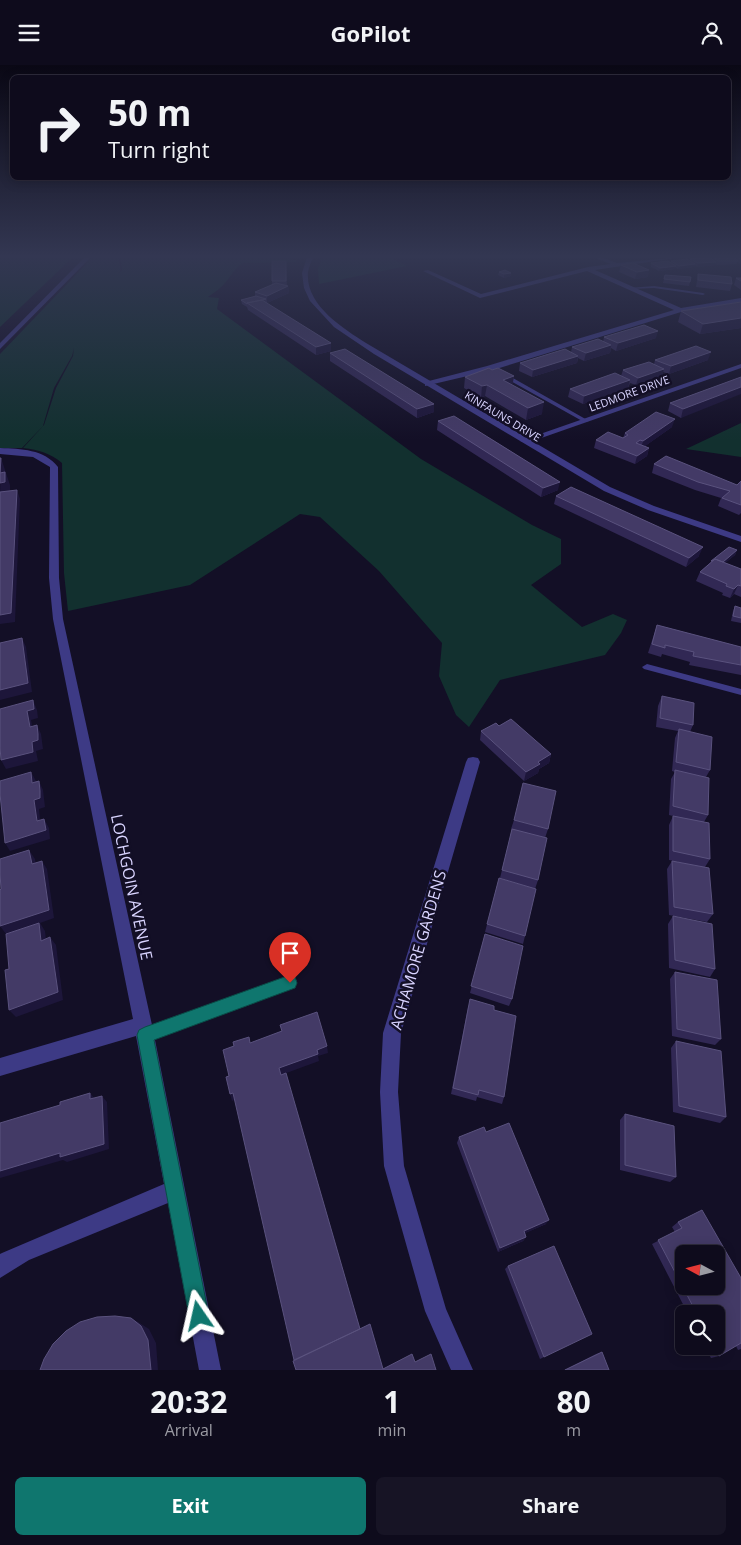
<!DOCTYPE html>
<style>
:root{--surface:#0e0b1c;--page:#171425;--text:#f1f3f6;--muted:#9b9ba3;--line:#2e2b3b;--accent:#0f766e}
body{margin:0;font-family:"Open Sans",sans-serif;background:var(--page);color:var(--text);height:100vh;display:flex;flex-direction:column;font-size:19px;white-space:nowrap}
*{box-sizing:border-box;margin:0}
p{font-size:16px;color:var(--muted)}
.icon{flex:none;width:28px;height:28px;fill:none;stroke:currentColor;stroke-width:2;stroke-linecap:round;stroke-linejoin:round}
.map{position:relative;height:1305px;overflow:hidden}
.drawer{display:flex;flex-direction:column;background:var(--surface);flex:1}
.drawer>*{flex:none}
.hud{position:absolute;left:10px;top:10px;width:721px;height:105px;border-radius:8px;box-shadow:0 2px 12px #0003,0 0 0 1px var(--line);background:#0e0b1c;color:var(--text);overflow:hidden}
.needle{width:32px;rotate:277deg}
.tools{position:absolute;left:675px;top:1180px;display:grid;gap:10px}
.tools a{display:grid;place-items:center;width:50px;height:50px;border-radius:8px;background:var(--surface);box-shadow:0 2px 12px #0003,0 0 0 1px var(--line);font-size:25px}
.pin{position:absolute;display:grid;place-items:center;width:42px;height:42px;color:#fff;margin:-51px -21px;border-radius:50% 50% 50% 0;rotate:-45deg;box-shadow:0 0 5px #0007}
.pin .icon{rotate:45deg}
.me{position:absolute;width:55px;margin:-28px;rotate:349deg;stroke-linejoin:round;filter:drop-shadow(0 0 4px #0008)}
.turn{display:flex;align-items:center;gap:18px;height:105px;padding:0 15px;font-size:22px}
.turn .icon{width:65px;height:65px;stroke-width:2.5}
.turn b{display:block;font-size:35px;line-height:42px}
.eta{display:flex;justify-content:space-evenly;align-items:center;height:85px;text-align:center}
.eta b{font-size:30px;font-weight:700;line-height:35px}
.primary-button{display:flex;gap:10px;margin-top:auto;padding:10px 15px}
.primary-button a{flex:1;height:58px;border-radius:8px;background:var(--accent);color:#fff;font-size:20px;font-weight:700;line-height:58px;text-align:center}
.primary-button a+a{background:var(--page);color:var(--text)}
header{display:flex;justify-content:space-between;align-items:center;height:65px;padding:0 15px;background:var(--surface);font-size:22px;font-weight:700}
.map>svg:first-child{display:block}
</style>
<header><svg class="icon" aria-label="menu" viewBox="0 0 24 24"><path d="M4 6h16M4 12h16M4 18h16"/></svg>GoPilot<svg class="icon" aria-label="person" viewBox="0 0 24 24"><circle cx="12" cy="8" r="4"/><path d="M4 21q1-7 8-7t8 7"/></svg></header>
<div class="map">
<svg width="741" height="1305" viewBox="0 0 741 1305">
<rect width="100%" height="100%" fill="#130f26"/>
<path fill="#12302f" d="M0 192H73L0 262Z
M93 192H118L121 205 118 209 122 205 120 192H184L182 196 186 192H265L296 195V197L243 198C234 203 231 212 224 219 219 225 213 228 208 232L219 233 217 244 421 394 532 460 561 474V499L531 520 582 562 613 549 627 555 621 568 605 590 500 615 469 662 456 650 439 611 442 578 379 506 320 452 300 449 190 520 68 546 64 508 62 398C50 388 39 385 23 383L44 360 56 323 73 291 74 283 72 291 54 323 43 361 22 383H0V289Z
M322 192H403L393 194 407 201 319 219 318 204Z
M741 358V392L686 384Z"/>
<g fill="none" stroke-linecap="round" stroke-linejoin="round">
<path fill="#3d3a85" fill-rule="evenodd" d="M654 221 703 228 705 229 703 230 654 223 631 224 629 223Z
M500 308H504L589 356 584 357 500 310Z
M647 599 741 624V630L644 604 642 602Z
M290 911 295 912 297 917 295 922 290 923 145 977 140 975 138 970 140 965 145 963Z"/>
<path fill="#3d3a85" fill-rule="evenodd" d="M85 192H91L0 284V278Z
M593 192H601L617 198 682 192 595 205 681 243 741 233V237L681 247 493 305 425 321V317L487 301 674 245 587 206 480 233 423 206 428 205 481 229 588 202 611 199Z
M741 299V303L527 378 520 376Z
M0 383C21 384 44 384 58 402L59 513 63 554 152 960 221 1305H199L168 1138 29 1195 0 1213V1189L2 1188 164 1119 136 971 0 1011V993L133 954 53 554 49 513 50 402 33 392 0 389Z
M473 692 478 693 480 697 401 968 398 1027 404 1101 446 1244 473 1305H451L425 1246 384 1101 380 1027 383 968 466 697 468 693Z"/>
<path fill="#3d3a85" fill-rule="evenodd" d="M307 192H313C311 197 309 202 308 207 305 240 343 263 366 278L610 422 654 441 741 471V477L648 445 604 426 374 289 334 262 310 236 304 223 302 208Z"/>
</g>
<path fill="#312854" d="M712 192 734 193V192H741V199L737 197V199L717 200 716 199 715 200 697 202 695 200 694 202 678 204 675 202V204L659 206 651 202V198H670L671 196H690V194H712Z
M286 196 287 221H288L289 228 267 238H266L331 286 316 290 248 245 247 242 242 239 241 235 255 232V227L272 220V216Z
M621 200 648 212 635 214 619 207Z
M499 207 511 211 504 213 498 210Z
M698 209 732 219 730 226 696 222Z
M665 210 691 212 689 221 663 218Z
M736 213H741V225L734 220Z
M741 237V263L700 269 678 257 681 246Z
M604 272 656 273 616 286 611 283 610 288 584 296 578 293 577 298 532 312 519 306 520 298 571 287 572 282 603 277Z
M330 288 434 347 417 353 330 296Z
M655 295H708L669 309 663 307 662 312 636 320 630 318 628 323 583 339 568 332 570 324 621 311 623 305 654 299Z
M492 305 514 311 512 320 542 349 526 355 485 331 481 333 464 323 465 312Z
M741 312 681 353 668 346 670 338Z
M438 356 558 425 541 432 437 365Z
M672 362 645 381 649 383 647 391 635 399 594 383 596 375 623 373 625 368Z
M654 399 737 420 741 416V448L739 450 718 441 721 433 695 425 652 408Z
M556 431 699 491 686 502 554 439Z
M737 485 735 490 725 498 741 504V532L734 529 730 533 722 530 723 528 696 516 700 507 711 497V496Z
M735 541 741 543V558L731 556 733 546Z
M657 560 741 582V610L689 600 690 597 662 589 661 592 648 588Z
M662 631 693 660 690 667 710 705 706 712 708 750 704 757 710 794 705 802 713 849 707 857 669 850 667 804 672 796 692 800 669 795V760L673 751 669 750 671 714 675 707 672 706 675 673 678 666 656 662 658 641Z
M499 661 551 689 549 698 539 704 538 708 524 716 480 675 481 666Z
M514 755 548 764 545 773 538 815 535 824 500 813 512 764H511Z
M499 813 525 871 523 879 485 867Z
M673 851 715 904 710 912 669 903 668 859Z
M485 869 512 934 509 941 470 928Z
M675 907 721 974 715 980 672 971 670 914Z
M468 942 504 1032 502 1039 477 1032 476 1036 451 1029Z
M676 976 726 1052 720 1058 673 1047 671 983Z
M625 1049 676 1112 670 1117 620 1105V1055Z
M486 1067 546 1159 525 1168 526 1172 523 1176 498 1187 457 1078 459 1072Z
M678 1157 741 1213V1284L738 1285 736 1281 719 1291 711 1293 705 1281H716V1249H688L652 1179 675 1167 672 1162Z
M508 1201 544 1292 540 1294 505 1204Z
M602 1287 609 1305H564L596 1289Z"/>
<path fill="#1d163a" d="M286 196 287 222 288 221 289 228 267 238V231L287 222Z
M716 197 715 200 697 202 698 198Z
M695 199 694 202 678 204 679 201Z
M676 201 675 204 659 206 660 203Z
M649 205 648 212 635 214 637 207Z
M511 208V211L504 213V209Z
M741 253V263L700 269 703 259Z
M658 266 656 273 616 286 618 278Z
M331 278V286L316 290V282Z
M611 280 610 288 584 296 586 288Z
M711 287 708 295 669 309 671 301Z
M578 291 577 298 532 312 533 305Z
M664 304 662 312 636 320 638 313Z
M514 311 512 323 503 315Z
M630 315 628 323 583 339 584 331Z
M487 320 485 331 481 333 482 321Z
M741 322V329L681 353 683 344Z
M544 337 542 349 526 355 528 343Z
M434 339V347L417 353V344Z
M675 354 672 362 641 384 643 376Z
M649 383 647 391 635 399 637 391Z
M1 393 10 420V429L0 431Z
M560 417 558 425 541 432 543 423Z
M17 425 20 434 15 557 0 559V550Z
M703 482 699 491 686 502 689 493Z
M737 485 735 490 718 504 720 500Z
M738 520 734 529 730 533 734 524Z
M22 573 26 582 32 627 0 635V625Z
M33 635 37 645 38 653 31 655 34 671 30 662 27 646Z
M37 660 41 669 43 684 36 686 38 696 6 704 1 695 32 677Z
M551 689 549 698 539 704 538 708 524 716 526 707 538 697Z
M31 707 36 716 37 727 32 718Z
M39 716 43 725 45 742 39 744 41 765 37 756 34 735Z
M44 754 49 763 50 774 10 786 5 778Z
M29 785 35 794 37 808 32 799Z
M42 796 47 804 54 853 40 858 45 866 47 884 6 869 0 861Z
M50 872 56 880 63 935 16 952 9 945Z
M327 981 328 988 318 991 319 996 281 1010 279 1003 317 985Z
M90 1028 95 1034H90Z
M233 1028 236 1034 232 1036 230 1029Z
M102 1031 107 1037 109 1084 67 1097 63 1095 0 1113V1106Z
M549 1155 546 1159 521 1170 524 1166Z
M526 1172 523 1176 498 1187 500 1183Z
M131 1253 138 1257 149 1264 156 1278 158 1305H151Z"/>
<path fill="#433a66" stroke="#5a527e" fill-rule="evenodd" d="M709 192 716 197 698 198 690 194Z
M712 192H733L738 196H718Z
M736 192H741V195Z
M687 194 695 199 679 201 671 196Z
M272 196H286V216H272Z
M668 196 676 201 660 203 651 198Z
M633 198 649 205 637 207 621 200Z
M505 205 511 208 504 209 499 207Z
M698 209 731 212 732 219 698 215Z
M665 210 691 212 690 217 664 214Z
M736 213H741V216Z
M276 218 288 221 267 231 255 227Z
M256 231 266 234 262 235 247 238V239L241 235Z
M262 235 331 278 316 282 247 238Z
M741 237V253L703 259 681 246Z
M644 260 658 266 618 278 604 272Z
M598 274 611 280 586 288 572 282Z
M696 281 711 287 671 301 655 295Z
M345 284 434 339 417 344 330 288Z
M565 284 578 291 533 305 520 298Z
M649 297 664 304 638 313 623 305Z
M489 303 492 305 498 303 514 311 503 315 544 337 528 343 487 320 482 321 465 312Z
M615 308 630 315 584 331 570 324Z
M741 312V322L683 344 670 338Z
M656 347 675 354 643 376 640 375 636 378 649 383 637 391 596 375 608 367 623 373 628 370 625 368Z
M454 351 560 417 543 423 438 356Z
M666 391 737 420 741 416V440L722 433 730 426 698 417 654 399Z
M0 393H1L0 408 5 407V417L0 418Z
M571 422 703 482 689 493 556 431Z
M17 425 11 548 0 550V427Z
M729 482 737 485 723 497 715 494 712 496H711Z
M715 494 741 504V521L738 520 734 524 726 521 727 519 700 507Z
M735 541 741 543V553L733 551Z
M657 560 741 582V600L693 591 694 587 665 580V583L652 579Z
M22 573 28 618 0 625V578Z
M662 631 694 638 693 660 660 653Z
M33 635 34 644 27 646 30 662 37 660 38 669V675L32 677 33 687 1 695 0 682V644Z
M511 654 551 689 538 697 540 699 526 707 481 666 496 658 499 661Z
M679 664 712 672 710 705 676 697Z
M675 705 709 713 708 750 673 741Z
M31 707 32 718 39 716 40 726V733L34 735 37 756 44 754 46 765 5 778 0 729V716Z
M523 718 556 726 548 764 514 755Z
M673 751 709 758 710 794 673 786Z
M512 764 547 773 538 815 502 805Z
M29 785 32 799 42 796 49 845 0 861V825L1 824 0 808V794Z
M672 796 709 803 713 849 674 842Z
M499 813 536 824 525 871 487 859Z
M673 851 712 859 715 904 675 895Z
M39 858 41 876 50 872 58 927 9 945 5 905 9 904 6 869Z
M485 869 523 881 512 934 471 921Z
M675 907 717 915 721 974 677 964Z
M470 934 494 941V945L516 951 504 1032 479 1025 478 1030 453 1023Z
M317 947 327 981 317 985 318 989 279 1003 281 1010 286 1008 360 1264 294 1295 233 1028 230 1029 226 1012 229 1011 223 985 234 981 233 977 249 972 250 978 282 966 280 960Z
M676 976 721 986 726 1052 679 1041Z
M90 1028V1034L102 1031 104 1079 60 1092V1088L0 1106V1058L60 1040V1037Z
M625 1049 674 1061 676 1112 625 1100Z
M509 1058 549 1155 524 1166 526 1172 500 1183 459 1072 484 1062 486 1067Z
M702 1145 741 1213V1278L719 1291 714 1281H716V1249H697L658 1175 682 1163 678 1157ZM684 1189H716V1221H684Z
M554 1181 592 1269 544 1292 508 1201Z
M115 1251 131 1253 141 1261 148 1275 151 1305H40L44 1294 53 1279 66 1266 80 1257 97 1252Z
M370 1259 383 1304 412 1289 415 1297 431 1289 436 1305H296L293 1296Z
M602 1287 609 1305H565Z"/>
<linearGradient id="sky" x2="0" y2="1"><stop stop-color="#0a0815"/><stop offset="0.51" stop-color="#333752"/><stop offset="1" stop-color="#333752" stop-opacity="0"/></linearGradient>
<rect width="741" height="375" fill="url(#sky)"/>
<path fill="#0f766e" stroke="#0a4d48" d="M290 910 295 912 297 918 295 923 154 975 209 1251 206 1258 199 1261 192 1258 189 1251 137 970 139 965 145 962Z"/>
<g text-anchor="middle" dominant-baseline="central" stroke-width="5" stroke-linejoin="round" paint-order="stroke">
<g font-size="11" fill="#d9d4ff" stroke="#130f26">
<text transform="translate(629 328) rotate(-20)">LEDMORE DRIVE</text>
<text transform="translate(503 351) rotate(31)">KINFAUNS DRIVE</text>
</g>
<g font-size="16" fill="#d9d4ff" stroke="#130f26">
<text transform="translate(132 822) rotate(78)">LOCHGOIN AVENUE</text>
<text transform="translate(418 885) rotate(-74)">ACHAMORE GARDENS</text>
</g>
</g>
</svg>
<div class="tools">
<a><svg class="needle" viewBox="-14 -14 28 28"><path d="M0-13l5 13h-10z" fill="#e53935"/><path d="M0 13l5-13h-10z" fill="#9b9ba3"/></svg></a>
<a><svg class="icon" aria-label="search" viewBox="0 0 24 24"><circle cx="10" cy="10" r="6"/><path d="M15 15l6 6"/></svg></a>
</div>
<div class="pin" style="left:290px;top:918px;background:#d93025"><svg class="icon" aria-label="arrive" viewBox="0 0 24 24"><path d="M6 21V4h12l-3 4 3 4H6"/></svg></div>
<svg class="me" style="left:199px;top:1251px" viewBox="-20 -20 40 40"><path d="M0-17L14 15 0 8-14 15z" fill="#0f766e" stroke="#fff" stroke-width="4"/></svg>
<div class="hud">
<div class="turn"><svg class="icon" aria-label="right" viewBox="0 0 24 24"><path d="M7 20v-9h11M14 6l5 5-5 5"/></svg><div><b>50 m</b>Turn right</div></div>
</div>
</div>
<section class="drawer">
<div class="eta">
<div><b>20:32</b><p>Arrival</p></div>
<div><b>1</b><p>min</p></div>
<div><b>80</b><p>m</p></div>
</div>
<div class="primary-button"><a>Exit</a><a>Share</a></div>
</section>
